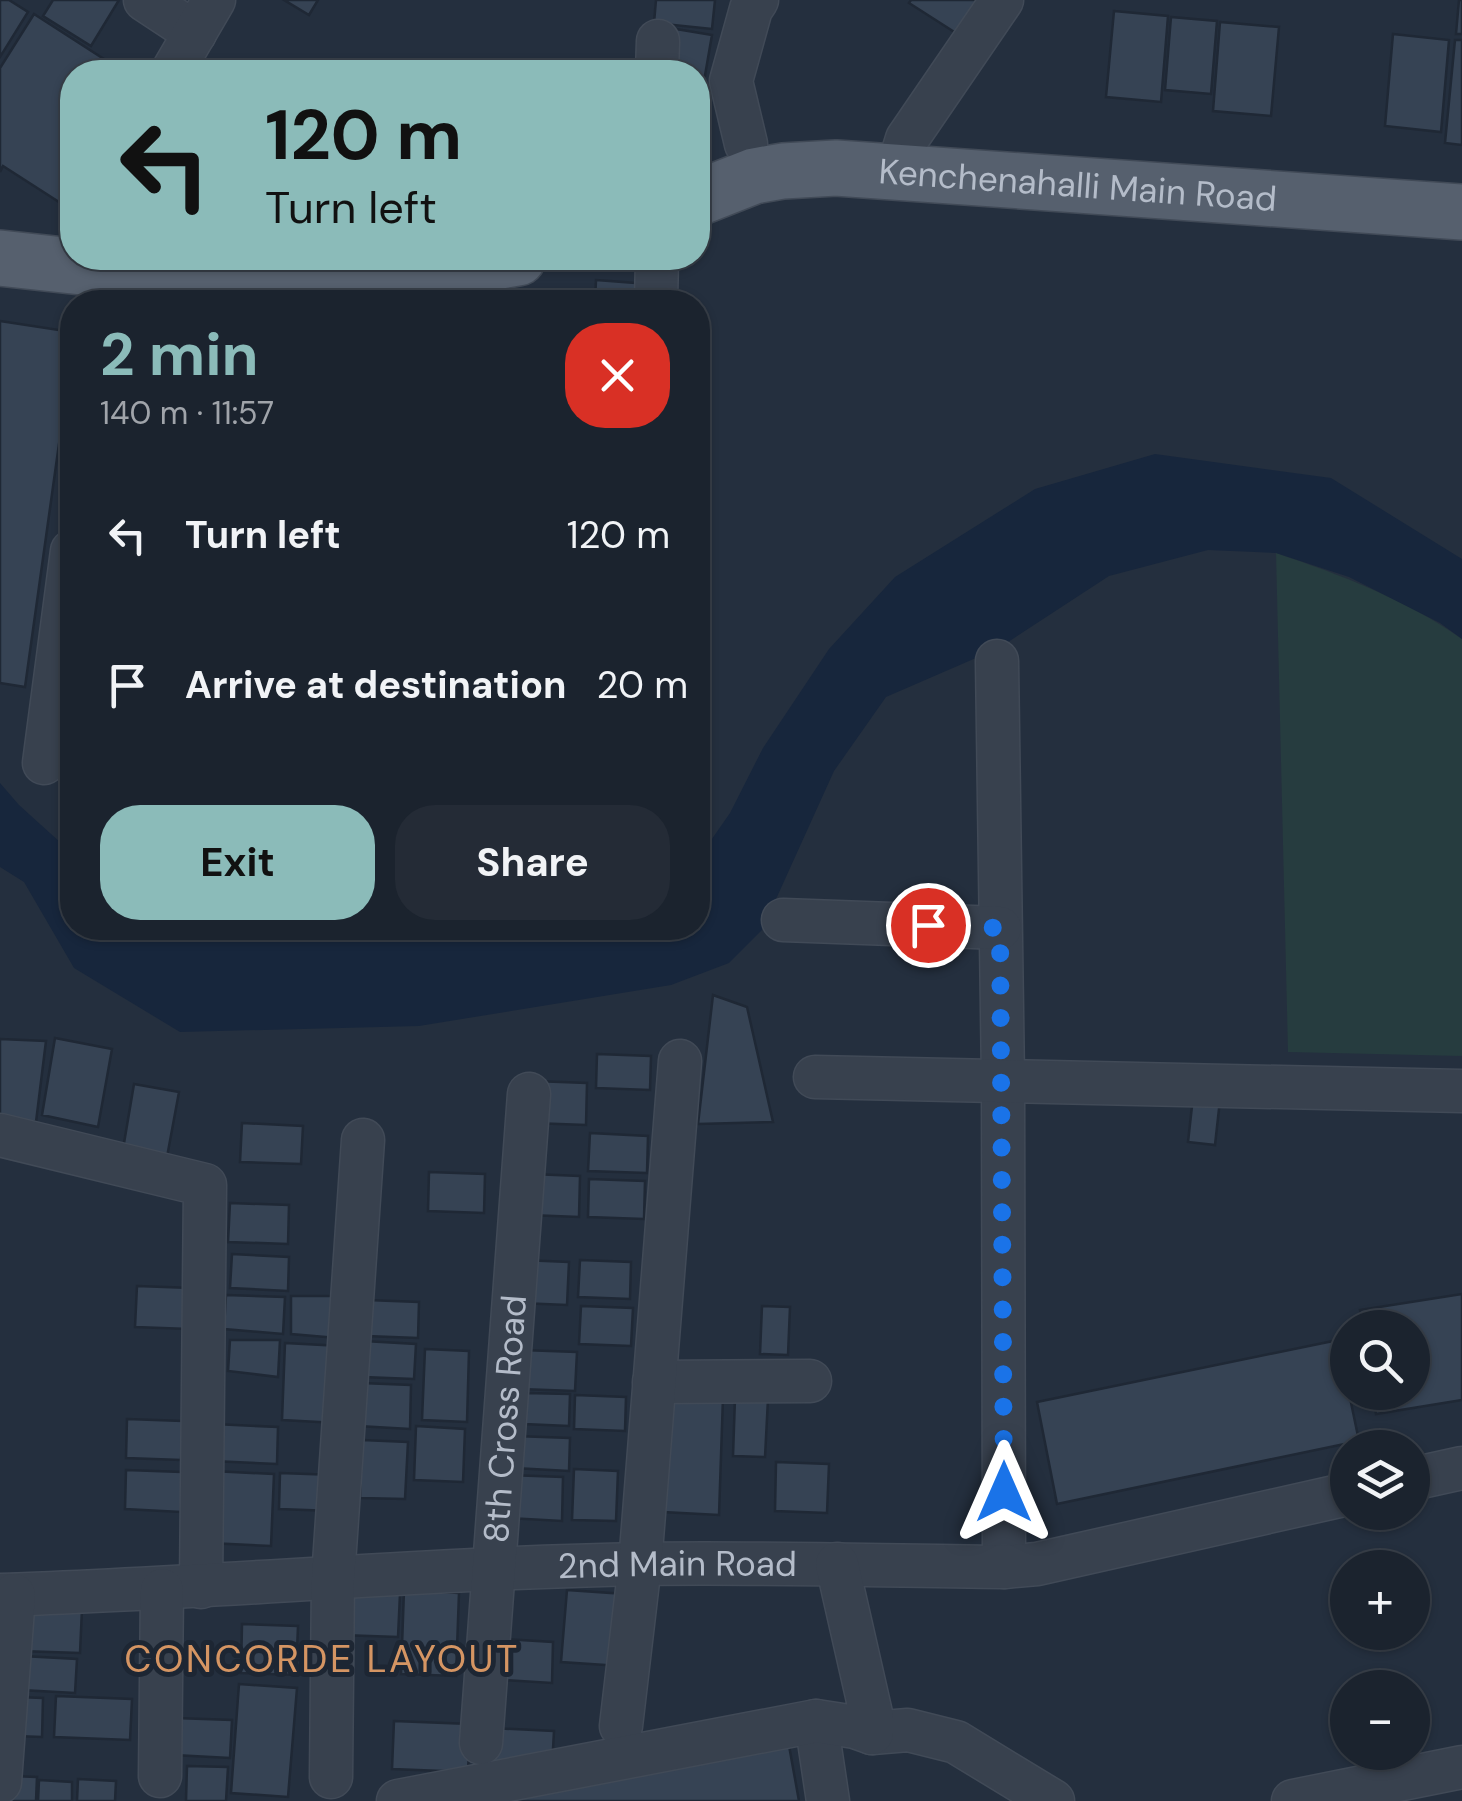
<!DOCTYPE html>
<meta charset="utf-8">
<style>
:root{--surface:#1b232e;--page:#242b36;--text:#f1f3f6;--muted:#a0a4aa;--line:#39404a;--accent:#8bbbb9}
body{margin:0;font-family:"DM Sans",sans-serif;background:var(--page);color:var(--text);height:100vh;display:flex;flex-direction:column;font-size:38px;white-space:nowrap}
*{box-sizing:border-box;margin:0}
p{font-size:32px;color:var(--muted)}
.icon{flex:none;width:55px;height:55px;fill:none;stroke:currentColor;stroke-width:2;stroke-linecap:round;stroke-linejoin:round}
.map{position:relative;flex:1;overflow:hidden}
.side{position:absolute;left:60px;top:290px;width:650px;height:650px;display:flex;flex-direction:column;background:var(--surface);border-radius:40px;box-shadow:0 2px 8px #0004,0 0 0 2px var(--line)}
.side>*{flex:none}
.banner{position:absolute;left:60px;top:60px;width:650px;height:210px;border-radius:40px;box-shadow:0 2px 8px #0004,0 0 0 2px var(--line);background:#8bbbb9;color:#111;overflow:hidden}
.buttons{position:absolute;left:1330px;top:1310px;display:grid;gap:20px}
.buttons a{display:grid;place-items:center;width:100px;height:100px;border-radius:50%;background:var(--surface);box-shadow:0 2px 8px #0004,0 0 0 2px var(--line);font-size:50px}
.pin{position:absolute;display:grid;place-items:center;width:85px;height:85px;color:#fff;margin:-42px;border:5px solid #fff;border-radius:50%;box-shadow:0 2px 10px #0007}
.me{position:absolute;width:110px;margin:-55px;rotate:0deg;stroke-linejoin:round;filter:drop-shadow(0 0 8px #0008)}
.turn{display:flex;align-items:center;gap:35px;height:210px;padding:0 40px;font-size:45px}
.turn .icon{width:130px;height:130px;stroke-width:2.5}
.turn b{display:block;font-size:70px;line-height:85px}
.round{display:grid;place-items:center;flex:none;width:105px;height:105px;border-radius:40px;background:var(--page)}
.overview{display:flex;align-items:center;justify-content:space-between;height:170px;padding:0 40px}
h1{font-size:60px;font-weight:700;line-height:75px;color:var(--accent)}
.button{display:flex;gap:20px;margin-top:auto;padding:20px 40px}
.button a{flex:1;height:115px;border-radius:40px;background:var(--accent);color:#111;font-size:40px;font-weight:700;line-height:115px;text-align:center}
.button a+a{background:var(--page);color:var(--text)}
ul{padding:0;list-style:none}
li{display:flex;align-items:center;gap:30px;height:150px;padding:0 40px}
li div{flex:1}
li b{display:block;font-size:38px}
li em{font-style:normal}
.map>svg:first-child{display:block}
</style>
<div class="map">
<svg width="1462" height="1801" viewBox="0 0 1462 1801">
<rect width="100%" height="100%" fill="#242f3e"/>
<path fill="#263c3f" d="M1276 553C1341 575 1405 599 1462 639V1056L1288 1052Z"/>
<path fill="#17263c" d="M1155 454 1331 478 1462 559V639L1440 623 1349 577 1276 553 1208 550 1109 576 999 648 886 697 834 771 762 930 729 963 671 985 419 1026 180 1032 74 968 24 882 0 867V783L19 805 72 853V928H197L220 937 445 936 542 928H698V859L730 813 763 748 829 649 895 577 1035 489Z"/>
<path fill="#364354" stroke="#1f2835" stroke-width="2.5" d="M0 0H9L28 12 0 57Z
M53 0H119L91 46 43 16Z
M284 0H318L309 15Z
M656 0H715L712 29 654 23Z
M911 0H977L959 35 909 3Z
M1459 0H1462V34H1456Z
M1114 11 1168 16 1161 102 1106 97Z
M34 14 124 72H72V180L59 202 3 166 0 172V68Z
M1171 17 1217 21 1211 94 1165 90Z
M1220 22 1279 27 1271 116 1213 111Z
M670 28 712 35 703 87 698 86V72H663Z
M1393 34 1449 40 1441 132 1385 126Z
M1455 40H1462V145L1445 143Z
M596 280 649 284 648 302H595Z
M540 293 588 297V302H539Z
M0 321 72 332V351L25 687 0 683Z
M72 698V802L64 800Z
M713 995 747 1007 773 1122 698 1124Z
M55 1038 112 1049 98 1127 42 1115Z
M0 1039 46 1041 36 1122 0 1118Z
M597 1054 651 1056 650 1090 596 1088Z
M534 1081 587 1083 586 1125 532 1123Z
M134 1084 179 1092 167 1157 123 1149Z
M1193 1097 1220 1100 1215 1145 1188 1142Z
M242 1123 303 1126 301 1164 240 1162Z
M590 1133 648 1136 647 1173 588 1171Z
M429 1172 485 1174 484 1213 428 1211Z
M531 1174 580 1176 579 1217 529 1215Z
M589 1179 645 1181 644 1219 588 1217Z
M230 1203 289 1205 288 1244 228 1242Z
M232 1254 289 1257 288 1291 230 1288Z
M522 1260 569 1262 567 1305 520 1303Z
M580 1260 631 1262 630 1299 578 1297Z
M137 1286 191 1288 189 1329 135 1327Z
M1462 1294V1400L1376 1414 1373 1392H1412V1328H1363L1360 1310Z
M226 1295 285 1297 283 1334 224 1329Z
M291 1296H341L337 1338 291 1334Z
M367 1300 419 1302 418 1338 366 1336Z
M581 1306 633 1308 631 1346 579 1344Z
M762 1306 790 1307 788 1355 760 1354Z
M230 1340H280L278 1377 228 1371Z
M1338 1340 1359 1441 1057 1504 1037 1402Z
M364 1341 416 1344 414 1379 363 1377Z
M285 1343 341 1346 337 1423 282 1420Z
M425 1349 469 1351 467 1422 422 1420Z
M522 1350 577 1352 575 1391 520 1389Z
M361 1383 411 1385 410 1429 358 1426Z
M525 1393 570 1394 569 1426 524 1424Z
M667 1394 723 1397 719 1515 663 1512Z
M575 1395 626 1397 625 1431 574 1429Z
M735 1398 768 1399 765 1457 733 1456Z
M127 1419 183 1421 181 1460 126 1458Z
M214 1424 278 1427 277 1464 212 1461Z
M416 1426 465 1429 463 1482 414 1480Z
M515 1436 570 1438 569 1471 514 1468Z
M362 1440 408 1442 405 1499 360 1498Z
M776 1462 829 1464 827 1513 775 1511Z
M574 1469 618 1471 616 1521 572 1520Z
M126 1470 182 1472 181 1512 125 1509Z
M212 1471 274 1474 271 1546 209 1543Z
M280 1473 335 1475 333 1511 279 1509Z
M508 1475 563 1477 562 1521 507 1518Z
M404 1590 459 1593 456 1676 401 1674Z
M567 1590 625 1594 620 1666 561 1662Z
M342 1592 400 1594 398 1637 341 1635Z
M21 1607 82 1609 80 1653 20 1651Z
M242 1624 298 1626 296 1675 241 1673Z
M504 1639 553 1642 552 1683 503 1680Z
M22 1656 77 1659 75 1693 21 1690Z
M239 1684 297 1688 288 1797 231 1793Z
M56 1696 132 1699 130 1740 54 1737Z
M17 1697 43 1698 42 1737 15 1736Z
M175 1718 232 1720 230 1758 174 1755Z
M394 1721 470 1724 468 1772 392 1769Z
M491 1728 554 1731 552 1767 489 1764Z
M788 1740 799 1801H474Z
M187 1766 228 1767 226 1801H186Z
M11 1776 37 1777 36 1801H10Z
M78 1779 116 1781 115 1801H77Z
M39 1780 72 1782V1801H38Z"/>
<g fill="none" stroke-linecap="round" stroke-linejoin="round">
<defs>
<g id="minor">
<path d="M145 0 195 33"/>
<path d="M172 72 214 0"/>
<path d="M657 72 658 41"/>
<path d="M746 144 731 81 751 9 757 0"/>
<path d="M897 171 907 139 1002 0"/>
<path d="M656 302 657 258"/>
<path d="M997 661 1003 1081 1004 1567"/>
<path d="M44 763 72 551"/>
<path d="M783 920 1000 928"/>
<path d="M815 1077 1462 1091"/>
<path d="M0 1135 205 1185 201 1587"/>
<path d="M654 1382 810 1381"/>
<path d="M1412 1479 1462 1468"/>
<path id="s1" d="M0 1595C214 1588 428 1568 642 1564 763 1562 883 1566 1004 1567L1037 1564 1348 1494"/>
<path d="M816 1721 828 1801"/>
<path d="M621 1726 640 1564 680 1061"/>
<path d="M872 1733 908 1730 956 1742 1053 1801"/>
<path id="s2" d="M481 1743 529 1094"/>
<path d="M160 1776 162 1590"/>
<path d="M331 1777 333 1578 363 1140"/>
<path d="M0 1782 14 1595"/>
<path d="M398 1801 816 1721 855 1727 872 1733V1718L837 1564"/>
<path d="M1293 1801 1462 1767"/>
</g>
<g id="major">
<path id="s3" d="M698 198 754 176 783 171 836 168 1462 212"/>
<path d="M0 258 100 269 183 273 454 269 518 258"/>
</g>
</defs>
<use href="#minor" stroke="#414a57" stroke-width="45"/>
<use href="#major" stroke="#414a57" stroke-width="58"/>
<use href="#minor" stroke="#38414e" stroke-width="42"/>
<use href="#major" stroke="#56606e" stroke-width="55"/>
</g>
<g fill="none" stroke-linecap="round" stroke-linejoin="round">
<path stroke="#1a73e8" stroke-width="18" stroke-dasharray="0 32.4" d="M928 925 1000 928 1004 1492"/>
</g>
<g text-anchor="middle" dominant-baseline="central" stroke-width="10" stroke-linejoin="round" paint-order="stroke">
<g font-size="35" fill="#b4bcc9" stroke="#1d2633">
<text stroke="none"><textPath href="#s3" startOffset="385">Kenchenahalli Main Road</textPath></text>
<text stroke="none"><textPath href="#s2" startOffset="325">8th Cross Road</textPath></text>
<text stroke="none"><textPath href="#s1" startOffset="678">2nd Main Road</textPath></text>
</g>
<g font-size="38" letter-spacing="2.5" fill="#d59563" stroke="#1d2633">
<text x="322" y="1659">CONCORDE LAYOUT</text>
</g>
</g>
</svg>
<div class="buttons">
<a><svg class="icon" aria-label="search" viewBox="0 0 24 24"><circle cx="10" cy="10" r="6"/><path d="M15 15l6 6"/></svg></a>
<a><svg class="icon" aria-label="layers" viewBox="0 0 24 24"><path d="M12 4l9 5-9 5-9-5zM3 14l9 5 9-5"/></svg></a>
<a>+</a>
<a>−</a>
</div>
<div class="pin" style="left:928px;top:925px;background:#d93025"><svg class="icon" aria-label="arrive" viewBox="0 0 24 24"><path d="M6 21V4h12l-3 4 3 4H6"/></svg></div>
<svg class="me" style="left:1004px;top:1492px" viewBox="-20 -20 40 40"><path d="M0-17L14 15 0 8-14 15z" fill="#1a73e8" stroke="#fff" stroke-width="4"/></svg>
<div class="banner">
<div class="turn"><svg class="icon" aria-label="left" viewBox="0 0 24 24"><path d="M17 20v-9H6M10 6l-5 5 5 5"/></svg><div><b>120 m</b>Turn left</div></div>
</div>
<section class="side">
<div class="overview"><div><h1>2 min</h1><p>140 m · 11:57</p></div><a class="round" style="background:#d93025;color:#fff"><svg class="icon" aria-label="close" viewBox="0 0 24 24"><path d="M6 6l12 12M18 6L6 18"/></svg></a></div>
<ul>
<li><svg class="icon" aria-label="left" viewBox="0 0 24 24"><path d="M17 20v-9H6M10 6l-5 5 5 5"/></svg><div><b>Turn left</b></div><em>120 m</em></li>
<li><svg class="icon" aria-label="arrive" viewBox="0 0 24 24"><path d="M6 21V4h12l-3 4 3 4H6"/></svg><div><b>Arrive at destination</b></div><em>20 m</em></li>
</ul>
<div class="button"><a>Exit</a><a>Share</a></div>
</section>
</div>
